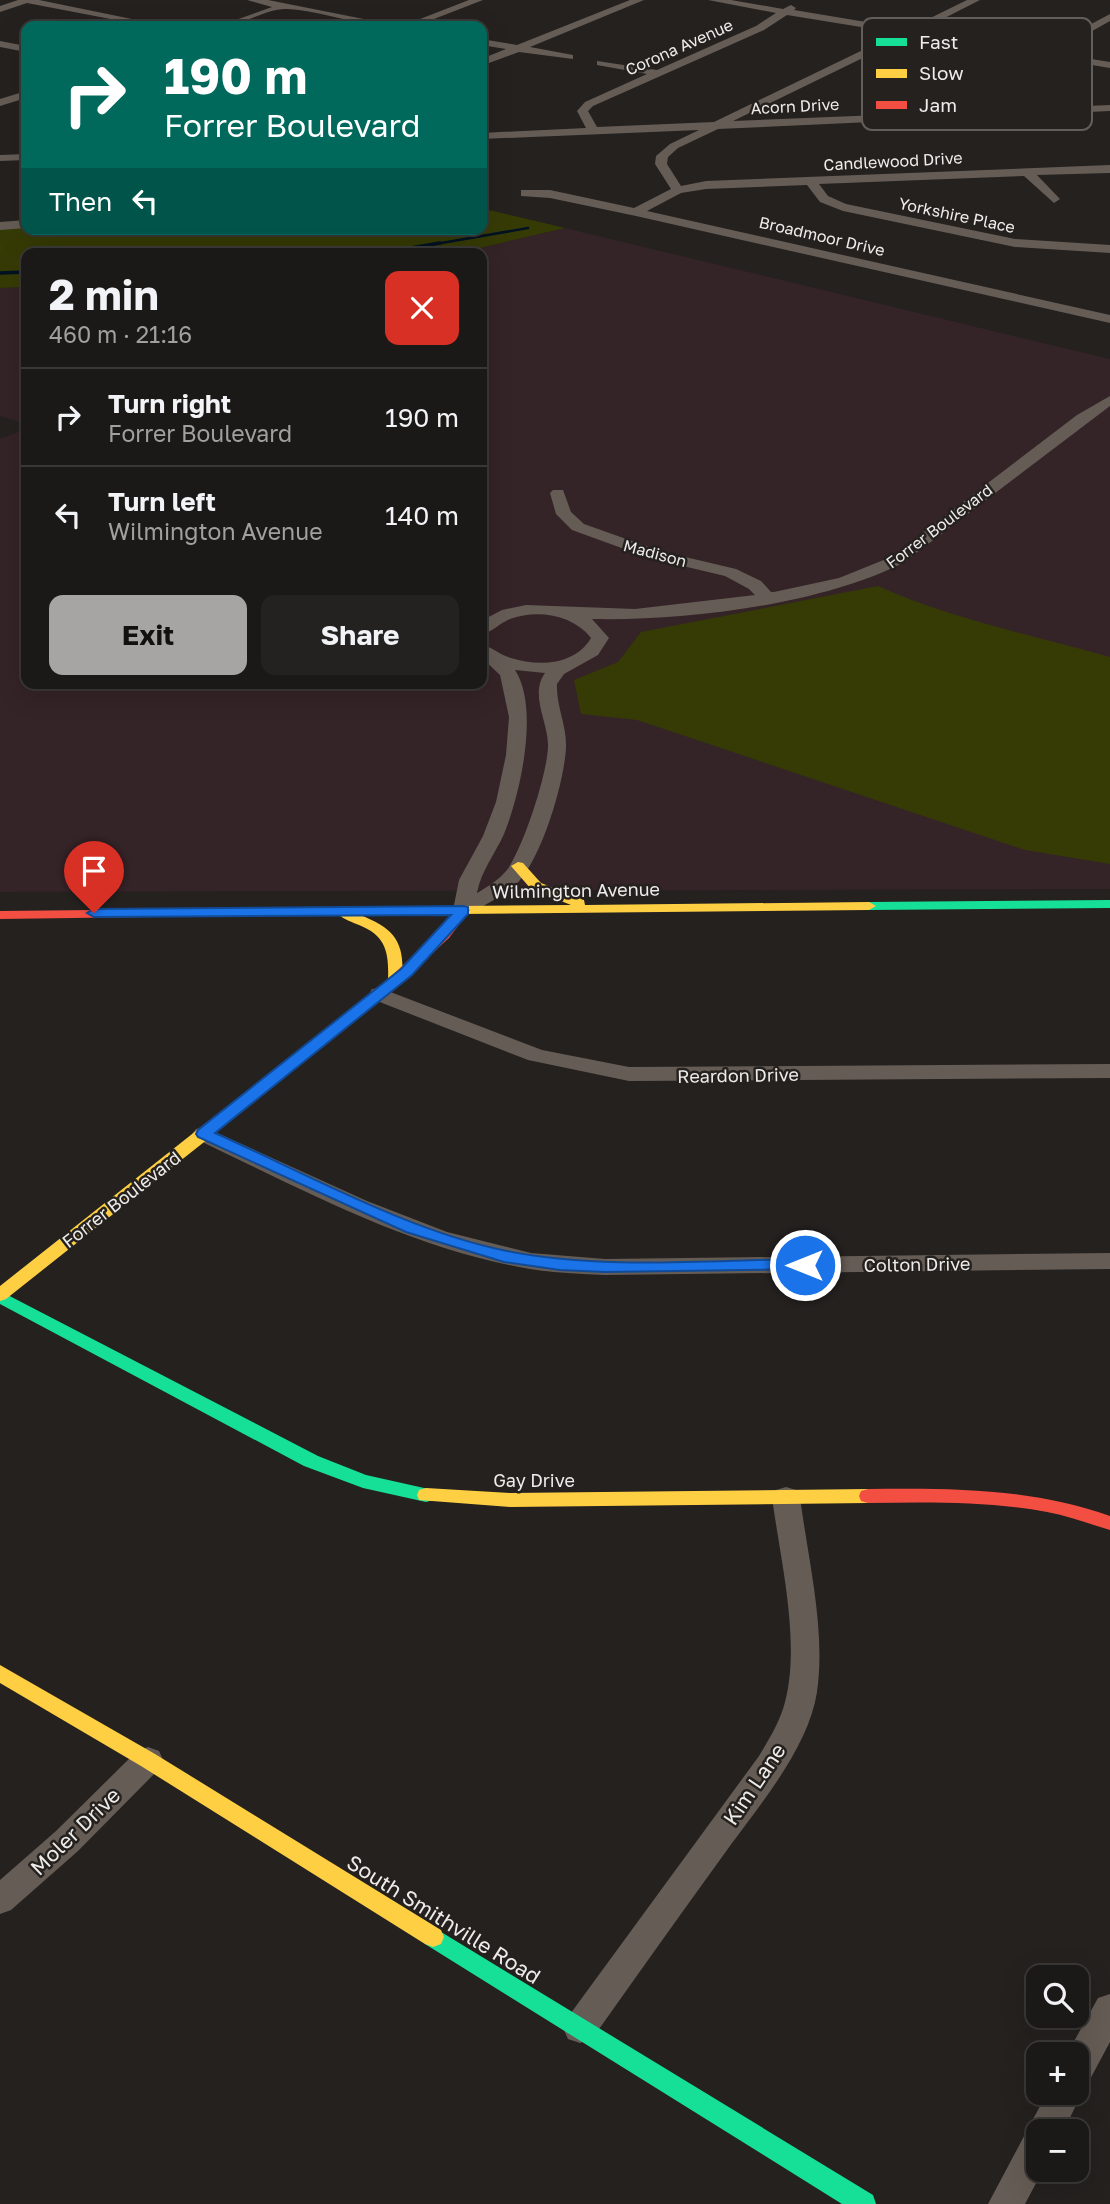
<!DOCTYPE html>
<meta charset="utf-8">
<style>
:root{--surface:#1b1917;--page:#242220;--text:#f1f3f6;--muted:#a0a0a1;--line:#393836;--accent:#a7a5a3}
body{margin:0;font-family:"Golos Text",sans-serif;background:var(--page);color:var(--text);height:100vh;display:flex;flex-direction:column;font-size:26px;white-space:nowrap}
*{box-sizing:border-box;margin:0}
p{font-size:23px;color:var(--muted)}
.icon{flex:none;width:38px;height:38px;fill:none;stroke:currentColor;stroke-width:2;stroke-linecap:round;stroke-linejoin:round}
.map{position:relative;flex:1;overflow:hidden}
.details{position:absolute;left:21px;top:248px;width:466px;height:441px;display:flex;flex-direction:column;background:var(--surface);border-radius:14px;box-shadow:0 7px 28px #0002,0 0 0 2px var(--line)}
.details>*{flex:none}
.hud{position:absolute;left:21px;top:21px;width:466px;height:214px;border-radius:14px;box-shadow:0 7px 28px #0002,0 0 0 2px var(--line);background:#00695c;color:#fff;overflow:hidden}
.fabs{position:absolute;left:1026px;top:1965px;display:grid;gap:14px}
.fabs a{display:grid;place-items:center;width:63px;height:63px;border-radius:14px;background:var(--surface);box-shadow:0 7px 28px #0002,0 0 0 2px var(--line);font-size:35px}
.pin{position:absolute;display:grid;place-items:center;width:60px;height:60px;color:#fff;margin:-72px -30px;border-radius:50% 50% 50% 0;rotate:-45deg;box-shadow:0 0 7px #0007}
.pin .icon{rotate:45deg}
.me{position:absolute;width:77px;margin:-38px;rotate:270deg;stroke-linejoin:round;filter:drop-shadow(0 0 5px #0008)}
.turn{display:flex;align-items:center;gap:24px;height:147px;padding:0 28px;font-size:32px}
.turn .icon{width:91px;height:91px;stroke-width:2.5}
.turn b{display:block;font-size:49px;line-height:60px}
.then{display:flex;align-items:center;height:66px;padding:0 28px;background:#0003;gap:14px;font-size:26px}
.round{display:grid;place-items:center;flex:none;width:74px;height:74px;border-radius:14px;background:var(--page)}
.overview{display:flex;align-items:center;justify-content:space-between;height:119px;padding:0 28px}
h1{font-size:42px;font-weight:700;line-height:52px}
.cta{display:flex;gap:14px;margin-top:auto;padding:14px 28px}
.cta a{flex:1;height:80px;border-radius:14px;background:var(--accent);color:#111;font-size:28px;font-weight:700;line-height:80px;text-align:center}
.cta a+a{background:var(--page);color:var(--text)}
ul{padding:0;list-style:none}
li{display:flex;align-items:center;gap:21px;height:98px;padding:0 28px;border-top:2px solid var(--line)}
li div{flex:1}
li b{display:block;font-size:26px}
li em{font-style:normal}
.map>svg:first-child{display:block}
</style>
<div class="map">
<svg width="1110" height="2204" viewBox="0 0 1110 2204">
<rect width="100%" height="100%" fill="#24211f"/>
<path fill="#342327" d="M565 228 1110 359V889L0 892V439L26 429V684H481V254H454Z
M26 287V424L0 416V288Z"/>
<path fill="#363b06" d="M481 208 565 228 454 254H26V287L0 288V223L26 221V229H481Z
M878 586C951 619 1032 635 1110 657V864L1025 850 637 720 581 714 574 680 618 662 641 632Z"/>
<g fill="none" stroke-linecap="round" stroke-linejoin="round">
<path stroke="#031223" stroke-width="2.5" d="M430 245 528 228"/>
<path stroke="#031223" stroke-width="3.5" d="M375 254 440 243
M0 273 26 272"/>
<path fill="#655c55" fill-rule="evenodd" d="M18 0H39L166 26H147L27 3 0 12V6Z
M247 0H268L399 26C361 28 325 11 287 9 266 8 243 26 219 26L272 7Z
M469 0H483L416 26H402Z
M630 0H644L530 47 573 55V59L519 52 481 66V59L506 49 481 45V39L517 45Z
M708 0H731L783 9 791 5 796 8 794 10 908 29 967 0H980L919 31 1041 51 1110 14V21L1053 53 1110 62V68L910 35 733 121 979 111 966 97 963 88 970 82 975 85V94L990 110 1110 105V111L718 129 678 148 668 157 667 164 681 186 706 181 1110 165V173L1037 175 1060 199 1054 203 1024 176 819 184 828 196 846 204 1015 239 1110 245V253L1015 247 843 211 820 202 807 185 706 189 681 193 647 211 1110 315V323L636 216 550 198 521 196V190H550L634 208 671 189 655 164 656 156 670 144 699 130 481 139V133L586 128 577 111 585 102 647 74 597 65V61L657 70 756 26 776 13ZM787 15 898 33 714 122 597 127 588 111 593 106 764 30Z
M0 41 26 46V52L0 47Z
M26 91V98L0 106V99Z
M26 154V160L0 161V155Z
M26 220V228L0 230V222Z
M1110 396V406L903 563C819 605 686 621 592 619L609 638 598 655 564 674 557 684C556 706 567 726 566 748 564 783 543 853 520 880 511 891 497 898 485 905 475 911 468 917 456 914L453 910 459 880 483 836 496 802 506 755 509 717 500 675 481 657V644C492 647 500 655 511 658 539 667 575 665 591 638 573 615 538 609 510 619 500 623 492 632 481 635V621L502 610 526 605 635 609 755 595 749 589 725 576 649 558 572 530 556 514 550 493 553 490H563L571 512 584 524 660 551 736 569 761 581 771 592H774L839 578 891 557 1077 415ZM515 670 545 673C529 695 549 723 548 747 547 775 523 848 507 870 499 880 487 887 477 893 481 871 495 854 504 834 520 795 540 708 515 670Z
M380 988 542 1050 629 1067 1110 1064V1078L629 1081 528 1060 372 999 369 994 372 989Z
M204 1127 367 1201 447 1232 531 1253 605 1259 1110 1253V1269L605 1275C580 1274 555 1273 530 1269 411 1249 303 1190 196 1139L192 1134 196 1129Z
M786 1487 796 1490 800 1497C808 1560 826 1629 817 1692 808 1751 755 1810 722 1857 678 1918 635 1978 592 2039L580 2043 568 2039 563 2028 568 2017 759 1756C769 1739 780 1722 785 1702 801 1641 780 1559 772 1497L776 1490Z
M148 1747 159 1751 163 1760 159 1769 78 1851 11 1910 0 1914V1880L56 1831 137 1751Z
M1110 1994V2042L1088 2083 1079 2087 1082 2093 1063 2132H1038V2170H1043L1025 2204H988L1047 2093H1076V2054H1067L1098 1998Z"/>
<path fill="#16e098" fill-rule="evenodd" d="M1110 900V908L869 910 862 906 869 902Z
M0 1291 318 1456 366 1475 433 1490 435 1495 433 1500 426 1502 363 1488 304 1466 0 1304Z
M433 1927 873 2195 876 2204H842L425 1944 422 1937 425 1930Z"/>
<path fill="#ffcf43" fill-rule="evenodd" d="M518 862 523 863 541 883 584 900 585 905 869 902 876 906 869 910 360 915C396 929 405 943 402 981L395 985 388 981C389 954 387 936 359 925 352 922 345 920 339 915L346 911 353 913 354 908 359 907 571 905 531 889 511 866Z
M212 1122 220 1127 218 1131 6 1299 0 1301V1286L206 1123Z
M426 1488 510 1493 868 1489 875 1491 877 1496 875 1501 868 1503 510 1507 419 1500 417 1495 419 1490Z
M0 1665 155 1754 441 1930 444 1937 441 1944 433 1947 425 1944 141 1766 0 1683Z"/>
<path fill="#f24e42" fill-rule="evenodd" d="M463 906 470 910 449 938 385 997 218 1131H206L204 1127 206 1123 375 991 439 932 458 907Z
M359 907 366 911 364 914 0 919V911Z
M868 1489C951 1488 1030 1488 1110 1516V1530C1089 1524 1069 1516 1047 1512 988 1501 928 1502 868 1503L861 1501 859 1496 861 1491Z"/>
</g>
<path fill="#1a73e8" stroke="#114b97" stroke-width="2" d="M463 906 468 907V914L412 975 215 1133C305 1173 410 1232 507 1251 604 1270 706 1260 805 1259L811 1261 813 1265 811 1269 605 1272 560 1270 504 1262 406 1232 198 1137 196 1134 198 1130 401 969 451 915 94 917 87 913 94 909Z"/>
<g text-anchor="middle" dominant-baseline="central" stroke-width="5" stroke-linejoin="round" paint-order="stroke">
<g font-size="16" fill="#eeecea" stroke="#25211e">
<text transform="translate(679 47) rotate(-24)">Corona Avenue</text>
<text transform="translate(795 106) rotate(-3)">Acorn Drive</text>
<text transform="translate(893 161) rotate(-3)">Candlewood Drive</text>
<text transform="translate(957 215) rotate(12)">Yorkshire Place</text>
<text transform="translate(822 236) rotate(13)">Broadmoor Drive</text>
<text transform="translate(939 526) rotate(-37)">Forrer Boulevard</text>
<text transform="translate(655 553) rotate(15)">Madison</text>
</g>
<g font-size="18" fill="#eeecea" stroke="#25211e">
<text transform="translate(576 890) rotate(-1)">Wilmington Avenue</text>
<text transform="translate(738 1075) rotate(-1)">Reardon Drive</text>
<text transform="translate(121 1199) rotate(-38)">Forrer Boulevard</text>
<text transform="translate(917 1264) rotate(-1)">Colton Drive</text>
<text x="534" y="1480">Gay Drive</text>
</g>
<g font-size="21" fill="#eeecea" stroke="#25211e">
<text transform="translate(754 1784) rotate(-56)">Kim Lane</text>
<text transform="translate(75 1831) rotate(-44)">Moler Drive</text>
<text transform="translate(444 1919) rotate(32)">South Smithville Road</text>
</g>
</g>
<rect x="862" y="18" width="230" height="112" rx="10" fill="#25211e" stroke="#615e5b" stroke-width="2"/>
<rect x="876" y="38" width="31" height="8" fill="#16e098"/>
<rect x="876" y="69" width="31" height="9" fill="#ffcf43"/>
<rect x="876" y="101" width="31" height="8" fill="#f24e42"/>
<g font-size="19" fill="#eeecea">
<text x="919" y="49">Fast</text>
<text x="919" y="80">Slow</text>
<text x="919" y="112">Jam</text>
</g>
</svg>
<div class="fabs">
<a><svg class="icon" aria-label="search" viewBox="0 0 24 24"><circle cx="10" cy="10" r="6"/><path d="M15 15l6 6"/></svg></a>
<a>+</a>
<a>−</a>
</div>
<div class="pin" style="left:94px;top:913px;background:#d93025"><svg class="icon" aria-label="arrive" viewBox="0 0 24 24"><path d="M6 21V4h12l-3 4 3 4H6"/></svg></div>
<svg class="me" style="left:805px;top:1265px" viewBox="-20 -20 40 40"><circle r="17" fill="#1a73e8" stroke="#fff" stroke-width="3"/><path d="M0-11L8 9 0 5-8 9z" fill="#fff"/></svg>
<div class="hud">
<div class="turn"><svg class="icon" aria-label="right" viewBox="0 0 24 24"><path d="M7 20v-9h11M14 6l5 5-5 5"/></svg><div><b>190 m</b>Forrer Boulevard</div></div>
<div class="then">Then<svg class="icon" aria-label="left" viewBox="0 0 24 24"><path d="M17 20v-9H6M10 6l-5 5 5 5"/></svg></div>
</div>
<section class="details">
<div class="overview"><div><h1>2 min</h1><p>460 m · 21:16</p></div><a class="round" style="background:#d93025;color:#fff"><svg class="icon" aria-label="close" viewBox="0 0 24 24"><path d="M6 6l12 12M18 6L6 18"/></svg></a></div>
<ul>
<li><svg class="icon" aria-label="right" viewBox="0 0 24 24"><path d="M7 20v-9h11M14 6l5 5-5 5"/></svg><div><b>Turn right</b><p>Forrer Boulevard</p></div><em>190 m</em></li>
<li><svg class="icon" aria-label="left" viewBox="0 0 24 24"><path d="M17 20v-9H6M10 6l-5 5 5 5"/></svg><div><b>Turn left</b><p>Wilmington Avenue</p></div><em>140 m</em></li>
</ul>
<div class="cta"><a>Exit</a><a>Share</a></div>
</section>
</div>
